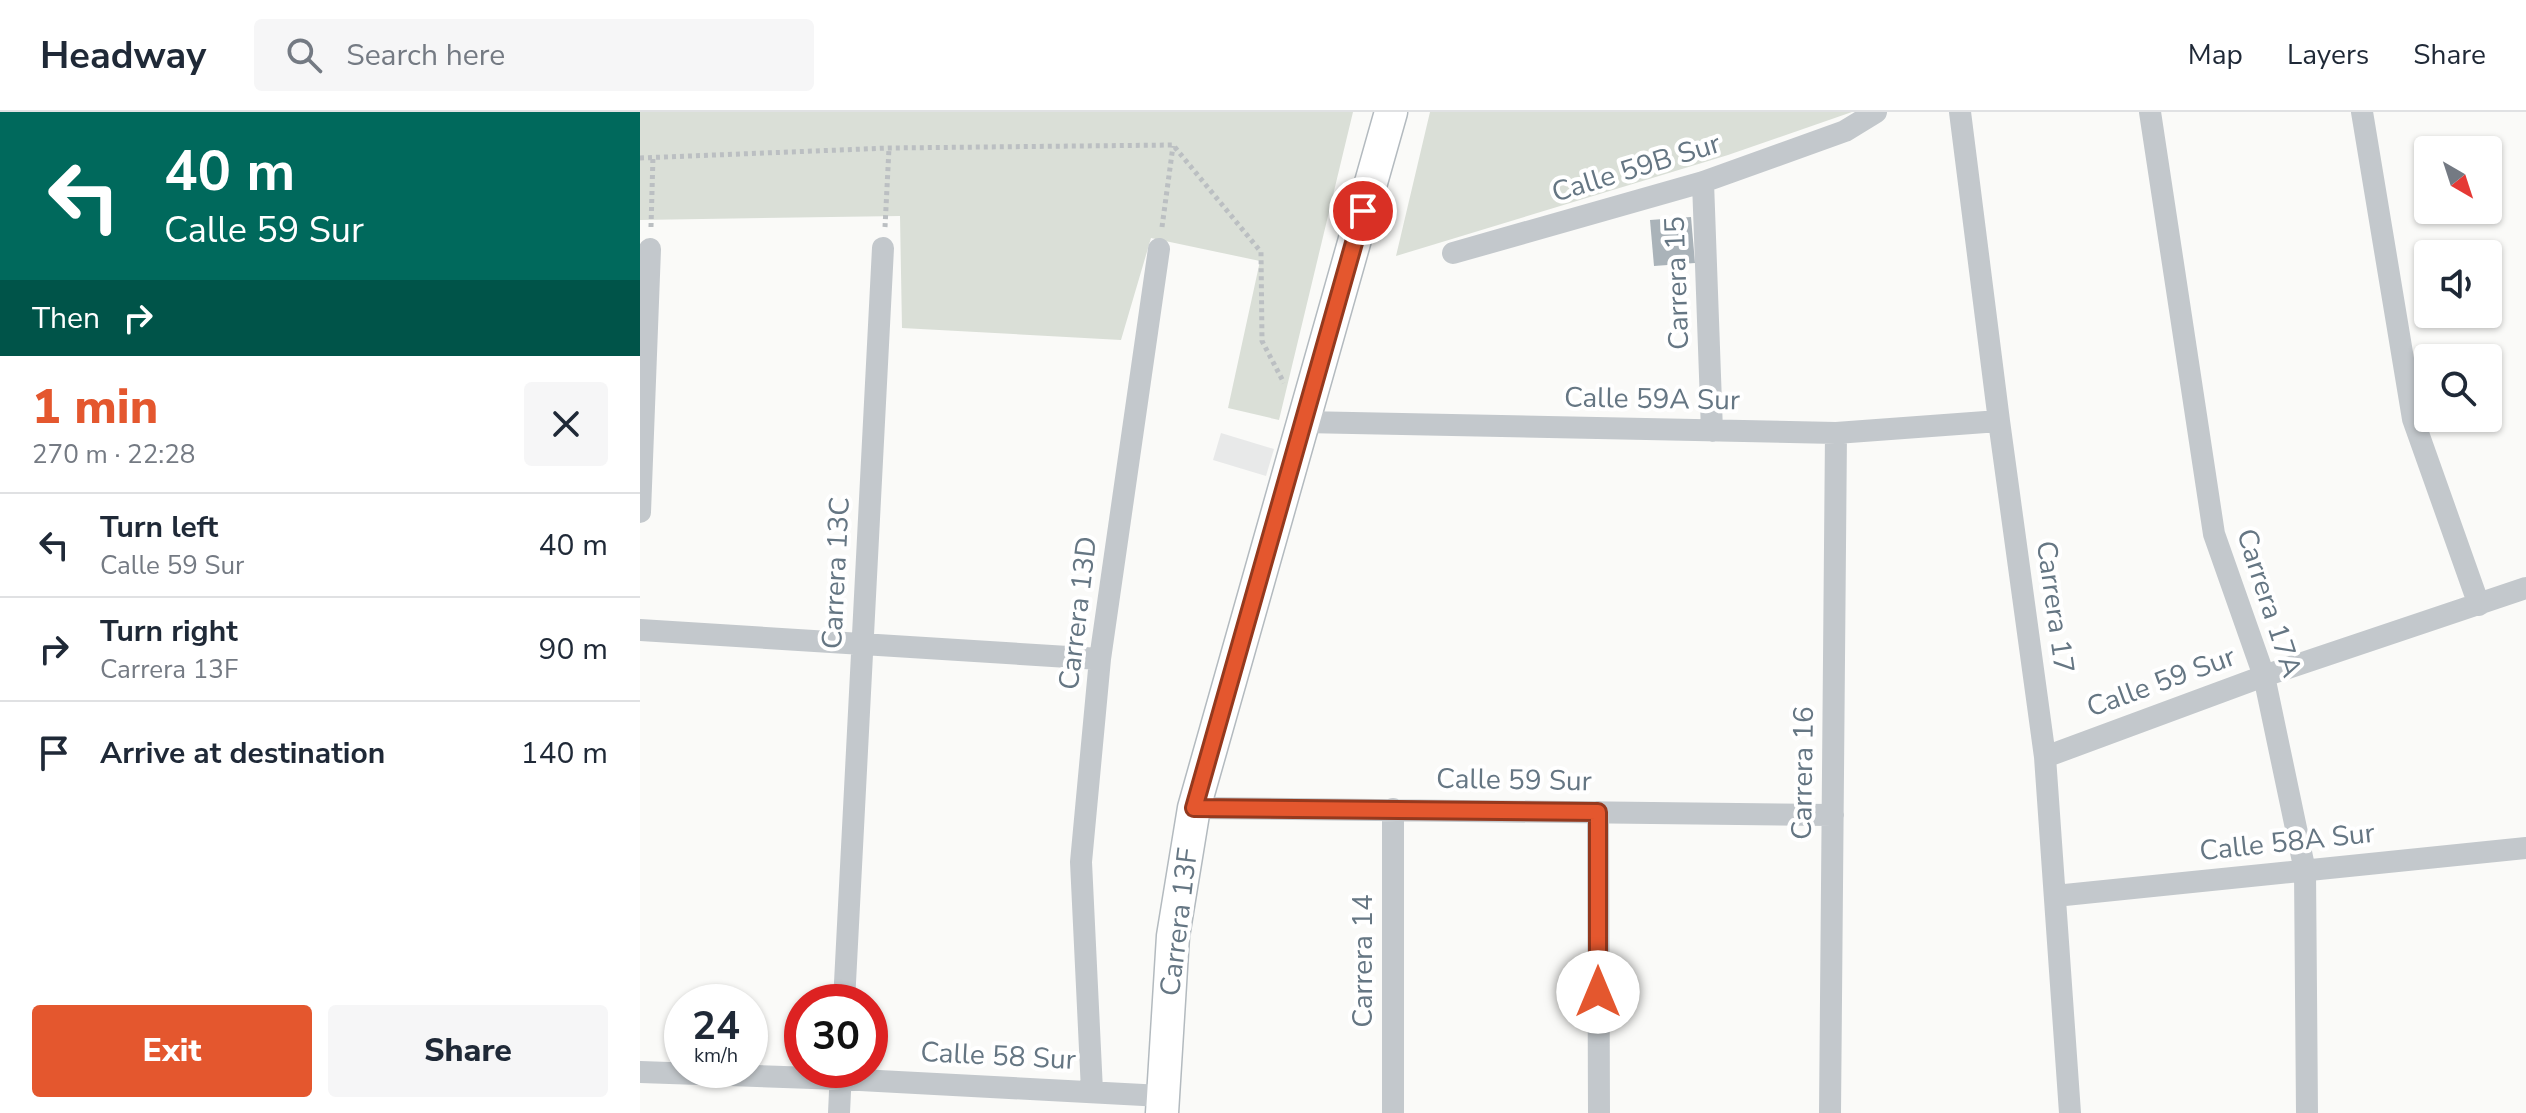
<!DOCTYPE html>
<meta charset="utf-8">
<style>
:root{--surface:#fff;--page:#f6f6f7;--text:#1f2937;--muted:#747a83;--line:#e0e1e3;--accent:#e4572e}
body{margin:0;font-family:"Nunito Sans",sans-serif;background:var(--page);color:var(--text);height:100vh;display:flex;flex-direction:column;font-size:30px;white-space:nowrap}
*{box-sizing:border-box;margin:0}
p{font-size:26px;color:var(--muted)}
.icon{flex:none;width:44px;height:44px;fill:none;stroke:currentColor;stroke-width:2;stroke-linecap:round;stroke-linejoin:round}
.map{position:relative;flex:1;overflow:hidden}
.drawer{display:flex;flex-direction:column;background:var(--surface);width:640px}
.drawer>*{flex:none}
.guide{background:#00695c;color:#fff;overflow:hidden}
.needle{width:52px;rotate:141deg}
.controls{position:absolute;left:1774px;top:24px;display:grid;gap:16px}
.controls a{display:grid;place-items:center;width:88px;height:88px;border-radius:8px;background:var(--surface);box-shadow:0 2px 6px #0004;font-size:40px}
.speed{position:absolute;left:24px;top:872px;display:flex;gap:16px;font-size:40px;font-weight:700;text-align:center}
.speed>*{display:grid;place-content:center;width:104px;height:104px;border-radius:50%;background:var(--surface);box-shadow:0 2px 6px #0004;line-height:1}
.speed small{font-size:20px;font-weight:400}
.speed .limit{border:12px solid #d22;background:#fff;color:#111}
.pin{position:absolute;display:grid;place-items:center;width:68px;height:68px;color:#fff;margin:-34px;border:4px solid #fff;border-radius:50%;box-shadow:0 2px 8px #0007}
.me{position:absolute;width:88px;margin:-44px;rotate:0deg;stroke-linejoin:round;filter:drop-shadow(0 0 6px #0008)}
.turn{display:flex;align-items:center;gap:28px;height:168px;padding:0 32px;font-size:36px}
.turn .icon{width:104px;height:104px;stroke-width:2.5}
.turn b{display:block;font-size:56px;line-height:68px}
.then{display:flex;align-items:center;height:76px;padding:0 32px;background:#0003;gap:16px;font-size:30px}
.round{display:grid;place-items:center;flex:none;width:84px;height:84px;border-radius:8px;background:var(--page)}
.summary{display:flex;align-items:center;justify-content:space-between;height:136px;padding:0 32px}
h1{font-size:48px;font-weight:800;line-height:60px;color:var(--accent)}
.primary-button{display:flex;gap:16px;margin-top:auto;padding:16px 32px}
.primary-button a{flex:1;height:92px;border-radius:8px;background:var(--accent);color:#fff;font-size:32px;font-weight:800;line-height:92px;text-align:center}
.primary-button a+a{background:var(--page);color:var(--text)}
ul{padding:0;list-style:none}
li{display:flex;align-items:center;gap:24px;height:104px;padding:0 32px;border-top:2px solid var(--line)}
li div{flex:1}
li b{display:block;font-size:30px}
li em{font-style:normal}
header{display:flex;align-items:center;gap:48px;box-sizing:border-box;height:112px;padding:0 40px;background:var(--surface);border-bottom:2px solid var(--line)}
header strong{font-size:38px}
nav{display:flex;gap:44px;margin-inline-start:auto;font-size:28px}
.search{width:560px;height:72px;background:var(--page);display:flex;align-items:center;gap:20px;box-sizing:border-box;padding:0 28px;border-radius:8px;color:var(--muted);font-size:30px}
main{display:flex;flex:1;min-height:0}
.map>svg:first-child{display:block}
</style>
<header>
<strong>Headway</strong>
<div class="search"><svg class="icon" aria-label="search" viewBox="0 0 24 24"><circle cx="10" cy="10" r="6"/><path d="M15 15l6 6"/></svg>Search here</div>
<nav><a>Map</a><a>Layers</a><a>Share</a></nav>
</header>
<main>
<section class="drawer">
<div class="guide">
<div class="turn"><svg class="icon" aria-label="left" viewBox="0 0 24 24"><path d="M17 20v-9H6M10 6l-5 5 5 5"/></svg><div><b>40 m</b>Calle 59 Sur</div></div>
<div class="then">Then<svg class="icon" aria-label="right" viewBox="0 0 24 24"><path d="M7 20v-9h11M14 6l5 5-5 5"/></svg></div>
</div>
<div class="summary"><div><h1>1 min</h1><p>270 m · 22:28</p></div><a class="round"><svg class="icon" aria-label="close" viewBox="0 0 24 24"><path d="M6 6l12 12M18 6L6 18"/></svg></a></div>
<ul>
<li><svg class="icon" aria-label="left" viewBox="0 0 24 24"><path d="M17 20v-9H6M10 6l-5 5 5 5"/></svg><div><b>Turn left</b><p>Calle 59 Sur</p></div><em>40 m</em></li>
<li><svg class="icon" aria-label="right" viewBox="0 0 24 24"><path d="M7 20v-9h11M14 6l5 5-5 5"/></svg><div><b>Turn right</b><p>Carrera 13F</p></div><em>90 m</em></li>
<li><svg class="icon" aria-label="arrive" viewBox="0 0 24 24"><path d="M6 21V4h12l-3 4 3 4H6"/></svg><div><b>Arrive at destination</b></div><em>140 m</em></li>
</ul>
<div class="primary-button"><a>Exit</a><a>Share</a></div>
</section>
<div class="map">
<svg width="1886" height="1001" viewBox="0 0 1886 1001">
<rect width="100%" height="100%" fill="#fafaf8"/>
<path fill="#e8e9e9" d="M581 321 634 337 626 364 573 348Z"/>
<path fill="#dadfd7" d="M0 0H713L639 308 588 296 620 149 511 126 481 228 262 216 260 104 0 108Z
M790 0H1212L1088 43 756 144Z"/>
<path fill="#aab3b9" d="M1051 105 1055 151 1014 154 1010 108Z"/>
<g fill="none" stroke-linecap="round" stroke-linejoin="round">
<defs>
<path id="secondary" d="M522 1001 533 824 554 696 751 0"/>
</defs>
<use href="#secondary" stroke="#b3babf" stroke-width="35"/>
<path stroke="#bbbfc2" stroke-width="5" stroke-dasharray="4 4" stroke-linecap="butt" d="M0 46 249 36 533 33 621 140 622 229 644 271
M11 115 13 44
M245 115 249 36
M522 115 533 34"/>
<path stroke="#c3c8cc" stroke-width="22" d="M1320 0 1359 309 1405 645 1430 1001
M1510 0 1574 422 1624 564 1665 759 1667 1001
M1722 0 1773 307 1839 493
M1063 70 1072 319
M813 141 1063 70 1205 19 1236 0
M663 310 1196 321 1359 309
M0 400 10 137
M0 518 460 547
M1405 645 1624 564 1886 476
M554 696 1193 703
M753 697V1001
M958 700 959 1001
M1415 784 1886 736
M204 890 243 136
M0 960 201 967 522 984
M452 979 441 750 460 547 519 137
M199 1001 201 958
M1190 1001 1196 321"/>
<use href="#secondary" stroke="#fff" stroke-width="32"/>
</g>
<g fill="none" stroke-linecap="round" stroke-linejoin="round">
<defs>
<path id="route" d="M723 99 554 696 958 700V880"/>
</defs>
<use href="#route" stroke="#94391e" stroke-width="20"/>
<use href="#route" stroke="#e4572e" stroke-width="14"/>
</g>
<g text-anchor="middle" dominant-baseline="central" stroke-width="8" stroke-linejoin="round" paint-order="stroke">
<g font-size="28" fill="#657683" stroke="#fff">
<text transform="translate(996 56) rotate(-17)">Calle 59B Sur</text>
<text transform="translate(1037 171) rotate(-92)">Carrera 15</text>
<text transform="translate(1012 287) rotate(1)">Calle 59A Sur</text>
<text transform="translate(196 461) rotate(-87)">Carrera 13C</text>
<text transform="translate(1629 491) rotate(72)">Carrera 17A</text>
<text transform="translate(1415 495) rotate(82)">Carrera 17</text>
<text transform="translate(438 501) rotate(-83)">Carrera 13D</text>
<text transform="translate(1521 570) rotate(-20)">Calle 59 Sur</text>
<text transform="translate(1163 661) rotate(-89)">Carrera 16</text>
<text transform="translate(874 668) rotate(1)">Calle 59 Sur</text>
<text transform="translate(1647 730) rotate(-6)">Calle 58A Sur</text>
<text transform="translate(539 810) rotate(-83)">Carrera 13F</text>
<text transform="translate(723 849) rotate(-90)">Carrera 14</text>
<text transform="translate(358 944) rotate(3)">Calle 58 Sur</text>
</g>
</g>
</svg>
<div class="controls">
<a><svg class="needle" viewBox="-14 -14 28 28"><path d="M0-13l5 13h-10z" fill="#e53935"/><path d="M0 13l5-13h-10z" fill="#747a83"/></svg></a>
<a><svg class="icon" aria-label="sound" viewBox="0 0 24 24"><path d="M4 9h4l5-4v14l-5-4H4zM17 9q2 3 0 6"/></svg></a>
<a><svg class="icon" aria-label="search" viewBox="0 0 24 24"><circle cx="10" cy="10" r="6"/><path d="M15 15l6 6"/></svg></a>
</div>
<div class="speed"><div>24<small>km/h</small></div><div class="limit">30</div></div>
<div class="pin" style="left:723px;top:99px;background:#d93025"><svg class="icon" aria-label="arrive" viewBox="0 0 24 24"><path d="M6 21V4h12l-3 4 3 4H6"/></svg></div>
<svg class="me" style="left:958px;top:880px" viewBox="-20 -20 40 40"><circle r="19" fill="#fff"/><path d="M0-13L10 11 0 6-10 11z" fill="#e4572e"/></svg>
</div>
</main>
